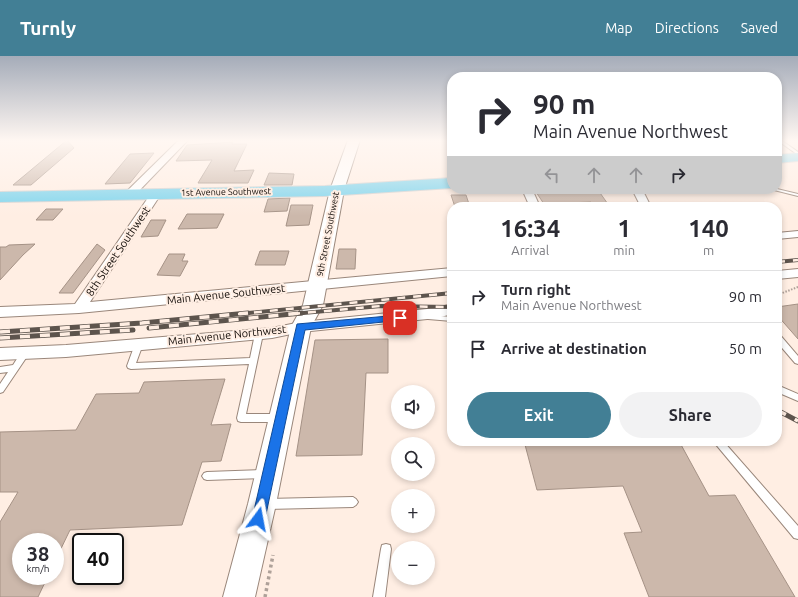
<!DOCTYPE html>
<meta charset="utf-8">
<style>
:root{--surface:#fff;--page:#f2f2f3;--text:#2b2b33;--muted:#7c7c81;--line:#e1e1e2;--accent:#427f95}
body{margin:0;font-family:Ubuntu,sans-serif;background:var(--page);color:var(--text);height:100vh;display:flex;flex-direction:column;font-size:15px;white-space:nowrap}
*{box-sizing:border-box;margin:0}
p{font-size:13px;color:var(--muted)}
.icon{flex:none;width:22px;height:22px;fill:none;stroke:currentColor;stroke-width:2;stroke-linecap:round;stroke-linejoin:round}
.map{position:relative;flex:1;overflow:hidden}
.sheet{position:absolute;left:447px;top:146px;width:335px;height:244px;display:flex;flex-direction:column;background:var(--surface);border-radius:16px;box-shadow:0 2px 6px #0003}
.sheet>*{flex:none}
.top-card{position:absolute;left:447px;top:16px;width:335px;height:122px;border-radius:16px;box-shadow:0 2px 6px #0003;background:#fff;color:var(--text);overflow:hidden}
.buttons{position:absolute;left:391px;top:329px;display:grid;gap:8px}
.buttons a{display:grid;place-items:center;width:44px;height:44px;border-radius:50%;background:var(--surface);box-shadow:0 2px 6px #0003;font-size:20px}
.speed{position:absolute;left:12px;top:477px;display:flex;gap:8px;font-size:20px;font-weight:700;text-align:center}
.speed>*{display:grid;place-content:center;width:52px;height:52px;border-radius:50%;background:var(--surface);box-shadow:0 2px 6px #0003;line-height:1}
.speed small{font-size:10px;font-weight:400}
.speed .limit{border:2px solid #111;border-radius:6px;background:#fff;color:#111}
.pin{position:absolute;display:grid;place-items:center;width:34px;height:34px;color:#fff;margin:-17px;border-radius:8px;box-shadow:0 2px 6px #0006}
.me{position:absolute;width:44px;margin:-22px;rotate:13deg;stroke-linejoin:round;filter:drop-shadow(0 0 3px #0008)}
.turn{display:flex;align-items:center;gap:14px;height:84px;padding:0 20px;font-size:18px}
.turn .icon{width:52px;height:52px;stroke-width:2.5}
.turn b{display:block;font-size:28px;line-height:34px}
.lanes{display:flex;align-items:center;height:38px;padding:0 20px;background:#0003;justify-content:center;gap:20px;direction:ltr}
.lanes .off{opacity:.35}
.eta{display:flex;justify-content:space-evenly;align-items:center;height:68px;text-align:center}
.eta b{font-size:24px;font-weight:700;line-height:28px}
.button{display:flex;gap:8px;margin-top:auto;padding:8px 20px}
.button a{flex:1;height:46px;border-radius:24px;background:var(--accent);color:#fff;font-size:16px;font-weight:700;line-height:46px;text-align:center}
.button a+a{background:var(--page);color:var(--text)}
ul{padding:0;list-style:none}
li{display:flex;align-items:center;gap:12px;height:52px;padding:0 20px;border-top:1px solid var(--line)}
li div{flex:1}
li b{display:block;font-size:15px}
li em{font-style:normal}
header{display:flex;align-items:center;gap:24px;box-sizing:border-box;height:56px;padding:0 20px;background:var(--accent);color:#fff}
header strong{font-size:19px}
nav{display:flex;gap:22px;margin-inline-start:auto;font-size:14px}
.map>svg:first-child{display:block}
</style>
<header>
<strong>Turnly</strong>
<nav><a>Map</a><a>Directions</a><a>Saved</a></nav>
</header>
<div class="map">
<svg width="798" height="541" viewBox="0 0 798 541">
<rect width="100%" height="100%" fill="#ffeee3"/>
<path fill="#ccb8ab" stroke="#a59286" d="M67 84 74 92 31 129H13Z
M233 86 232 88H247L234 115 254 114 248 127H198L212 104 176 105 187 89Z
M154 97 130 127 105 128 130 98Z
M269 117 294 118 292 129H264Z
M534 133 598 134 610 151H594L591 146 544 148Z
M451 139H466L470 151H455Z
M290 142 287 155 264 156 268 143Z
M291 149H313L309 169 286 170Z
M46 153H63L53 164H36Z
M187 158H224L217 172 178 173Z
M151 164H166L158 180 141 181Z
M35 188 23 199 0 224V191H6L9 189Z
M97 188 105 194 73 237H59Z
M339 193H356L355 213H336Z
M260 195H289L285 209H255Z
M169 198H185L182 205H188L180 220 157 219Z
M798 248V283L777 259V251Z
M388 283V317H366L362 399 296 400 315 284Z
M225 323 211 369 231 368 221 405 202 406 182 469 70 474 55 505V486H21V520H48L38 541H0V466L18 436H0V376L76 374 96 338 139 337 144 326Z
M524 385H679L709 440 735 439 795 541H649L624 477 642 476 623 430 537 434Z"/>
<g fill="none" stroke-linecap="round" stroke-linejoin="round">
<defs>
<path id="lane" d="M777 84H781L798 96V99Z
M770 133H777L798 138V140Z
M426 259 452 261V265L428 263H426L425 261Z
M259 275 263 278 246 358H278L281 359 282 362 281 365 278 366H241L238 365 237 362 249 308 131 313 128 312 127 310 135 288 136 286H142L143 288 136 307 250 302 255 278Z
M777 278 780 279 798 300V308L795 307 777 286Z
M25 294 28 295 29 297 28 299 3 336 0 337V328L8 316 0 317V311L13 309 22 295Z
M777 329 798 338V345L777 336Z
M713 385H723L798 470V483L794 482Z
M264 414 267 415 269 418 267 421 264 422 207 424 204 423 202 420 204 417 207 416Z
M353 441 356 443 358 446 356 449 353 451 267 453 264 451 262 448 264 445 267 443Z
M386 488 390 489 391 493 385 541H373L381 493 382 489Z"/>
<path id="street" d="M179 84H188L134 140H126L125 138 126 136Z
M522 133H532L540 151H530Z
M632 133H642L651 151H641Z
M156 135 161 138 90 246 452 212V220L79 257 0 261V251L75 248 152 136Z
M798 175V181L777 183V177Z
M798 213V221L777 223V215Z
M452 248V258L437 262 301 276 272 282 66 301 0 304V292L66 289 272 272 301 266 437 252Z"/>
<path id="secondary" d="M348 84H360L344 134 323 249 311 271 276 448 255 541H223L248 448 291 271 303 249 330 134Z"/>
<path id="primary" d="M798 97V105L777 107V99Z
M452 122V132L325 140 0 146V136L325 130Z"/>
</defs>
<use href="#lane" stroke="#9a877b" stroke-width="2"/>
<use href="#street" stroke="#9a877b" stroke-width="2"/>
<use href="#secondary" stroke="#9a877b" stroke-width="2"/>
<use href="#primary" stroke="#d4d3d2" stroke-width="2"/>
<path stroke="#aea199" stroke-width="2" stroke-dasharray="1.5 1.5" stroke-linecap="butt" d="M777 239 798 231"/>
<path stroke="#aea199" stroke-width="3.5" stroke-dasharray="3 3" stroke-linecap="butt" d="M265 541 273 499"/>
<use href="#lane" fill="#fff" fill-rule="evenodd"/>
<use href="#street" fill="#fff" fill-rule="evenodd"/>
<use href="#secondary" fill="#fff" fill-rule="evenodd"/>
<use href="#primary" fill="#7cd4ed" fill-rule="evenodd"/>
<defs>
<path id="rail-far1" d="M777 206 798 204
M238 258 452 237
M292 258 381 250 452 251"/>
<path id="rail" d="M149 272 302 257
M0 276 142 267 248 257
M0 282 133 274
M777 354 798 365"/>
</defs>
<use href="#rail-far1" stroke="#5d544d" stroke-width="4"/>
<use href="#rail" stroke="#5d544d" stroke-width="5"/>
<use href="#rail-far1" stroke="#ffeee3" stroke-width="2.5" stroke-dasharray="8" stroke-linecap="butt"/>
<use href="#rail" stroke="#ffeee3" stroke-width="3.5" stroke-dasharray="10" stroke-linecap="butt"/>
</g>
<linearGradient id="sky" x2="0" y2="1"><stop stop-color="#a5acb9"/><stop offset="0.53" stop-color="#fff7f2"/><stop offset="1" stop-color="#fff7f2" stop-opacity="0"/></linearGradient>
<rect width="798" height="160" fill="url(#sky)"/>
<path fill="#1a73e8" stroke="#114b97" d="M400 259 403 260V264L305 274 265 463 263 468 258 470 254 468 252 463 297 268Z"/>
<g text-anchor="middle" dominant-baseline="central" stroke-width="4" stroke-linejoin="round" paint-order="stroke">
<g font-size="9" fill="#100a06" stroke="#ffeee3">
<text transform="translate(226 136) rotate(-1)">1st Avenue Southwest</text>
<text transform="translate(328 178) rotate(-79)">9th Street Southwest</text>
</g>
<g font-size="11" fill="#100a06" stroke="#ffeee3">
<text transform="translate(118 195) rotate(-56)">8th Street Southwest</text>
<text transform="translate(226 238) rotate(-6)">Main Avenue Southwest</text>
<text transform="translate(227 279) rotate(-6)">Main Avenue Northwest</text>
</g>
</g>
</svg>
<div class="buttons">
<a><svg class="icon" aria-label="sound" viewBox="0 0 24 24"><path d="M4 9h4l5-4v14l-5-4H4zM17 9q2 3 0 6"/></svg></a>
<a><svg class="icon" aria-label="search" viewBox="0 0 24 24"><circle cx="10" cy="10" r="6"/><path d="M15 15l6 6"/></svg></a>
<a>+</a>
<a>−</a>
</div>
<div class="speed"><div>38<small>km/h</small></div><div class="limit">40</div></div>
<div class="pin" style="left:400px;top:262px;background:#d93025"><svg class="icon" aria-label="arrive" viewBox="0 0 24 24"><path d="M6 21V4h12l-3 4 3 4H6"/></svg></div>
<svg class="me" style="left:258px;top:463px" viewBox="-20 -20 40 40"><path d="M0-17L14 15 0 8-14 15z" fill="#1a73e8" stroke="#fff" stroke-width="4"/></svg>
<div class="top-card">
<div class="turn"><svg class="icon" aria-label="right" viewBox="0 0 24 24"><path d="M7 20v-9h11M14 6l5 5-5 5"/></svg><div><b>90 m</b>Main Avenue Northwest</div></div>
<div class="lanes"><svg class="icon off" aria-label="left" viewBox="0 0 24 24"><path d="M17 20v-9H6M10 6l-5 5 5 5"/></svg><svg class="icon off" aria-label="ahead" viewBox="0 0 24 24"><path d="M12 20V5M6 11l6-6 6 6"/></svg><svg class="icon off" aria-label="ahead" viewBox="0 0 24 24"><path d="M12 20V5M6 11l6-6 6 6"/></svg><svg class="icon" aria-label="right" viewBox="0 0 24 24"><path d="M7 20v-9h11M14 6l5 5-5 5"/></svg></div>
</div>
<section class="sheet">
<div class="eta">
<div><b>16:34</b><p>Arrival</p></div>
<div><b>1</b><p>min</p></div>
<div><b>140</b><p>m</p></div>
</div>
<ul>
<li><svg class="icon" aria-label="right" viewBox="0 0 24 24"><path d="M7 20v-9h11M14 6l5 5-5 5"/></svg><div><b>Turn right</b><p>Main Avenue Northwest</p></div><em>90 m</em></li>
<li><svg class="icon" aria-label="arrive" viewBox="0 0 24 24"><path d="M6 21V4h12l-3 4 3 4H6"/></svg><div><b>Arrive at destination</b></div><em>50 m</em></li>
</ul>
<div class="button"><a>Exit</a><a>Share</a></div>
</section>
</div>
